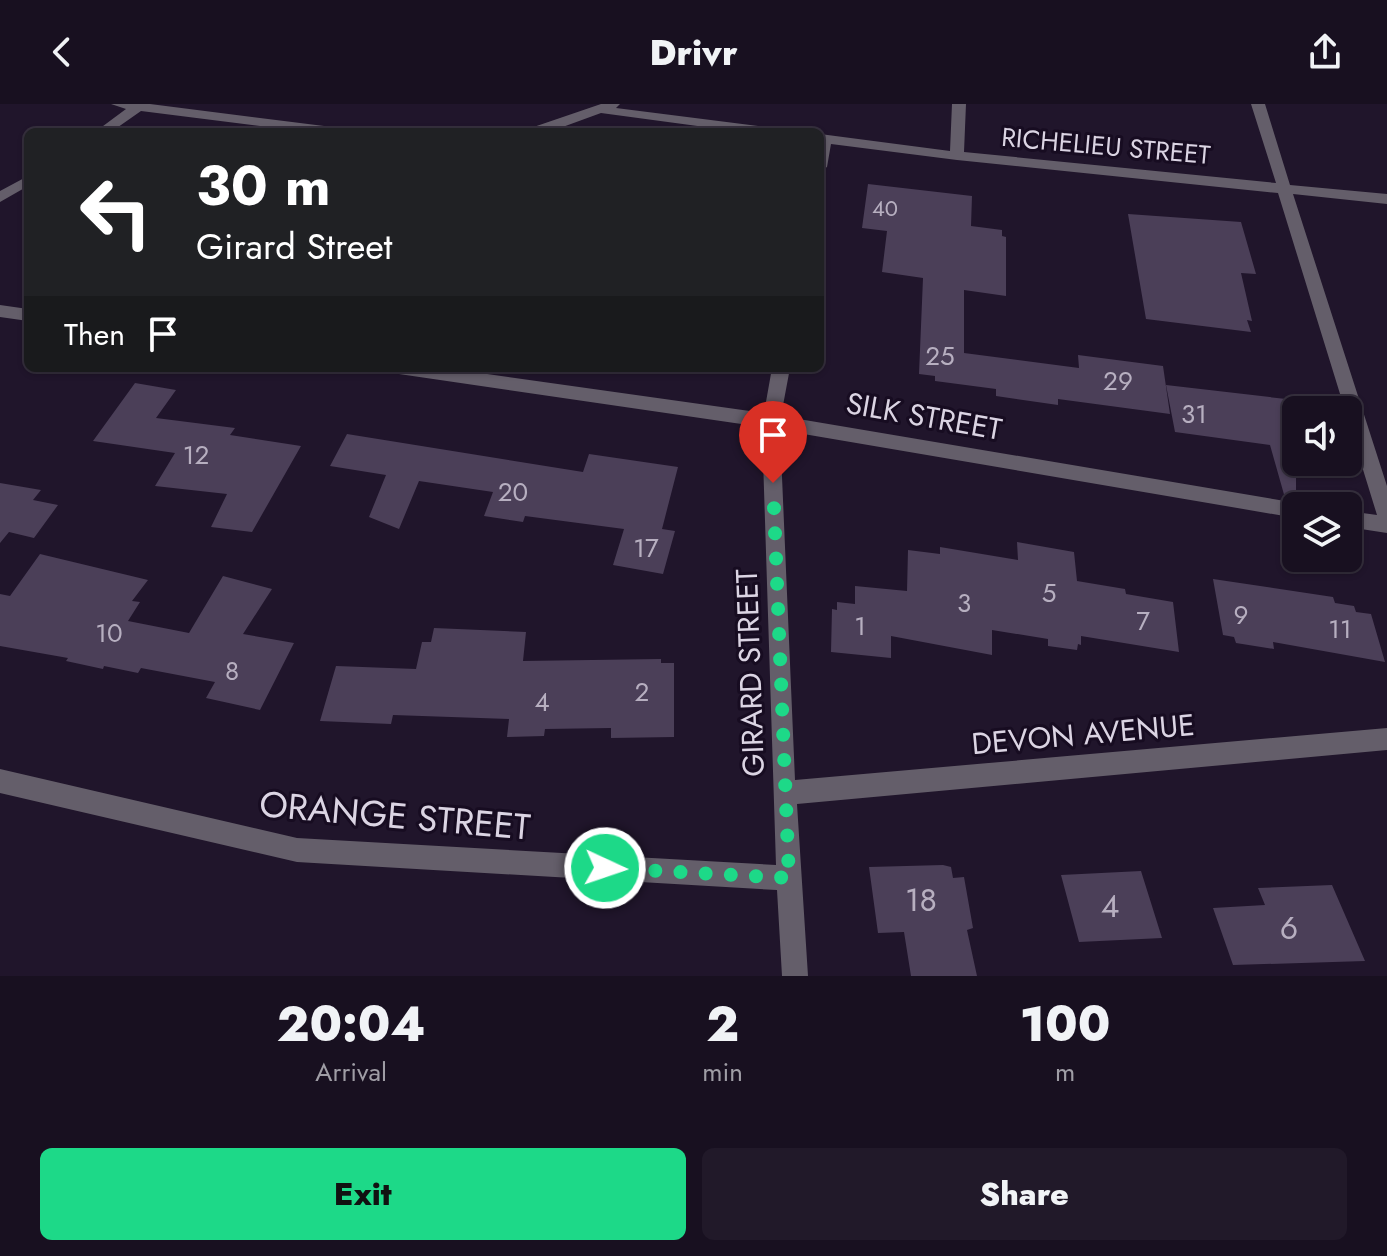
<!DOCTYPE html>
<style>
:root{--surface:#181020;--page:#211929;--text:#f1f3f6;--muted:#9f9da5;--line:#36303e;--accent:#1dd988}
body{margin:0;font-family:Jost,sans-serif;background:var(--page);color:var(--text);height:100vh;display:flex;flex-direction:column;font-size:30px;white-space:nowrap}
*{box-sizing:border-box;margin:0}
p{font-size:26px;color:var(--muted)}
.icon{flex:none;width:44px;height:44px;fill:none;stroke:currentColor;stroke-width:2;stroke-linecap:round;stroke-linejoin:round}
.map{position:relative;height:872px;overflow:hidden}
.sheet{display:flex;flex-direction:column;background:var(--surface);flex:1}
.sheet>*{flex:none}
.hud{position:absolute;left:24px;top:24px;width:800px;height:244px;border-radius:12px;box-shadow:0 2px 6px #0004,0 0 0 2px var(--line);background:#202124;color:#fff;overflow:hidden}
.fabs{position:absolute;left:1282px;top:292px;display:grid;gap:16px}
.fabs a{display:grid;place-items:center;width:80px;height:80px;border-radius:12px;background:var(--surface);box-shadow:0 2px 6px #0004,0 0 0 2px var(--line);font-size:40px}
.pin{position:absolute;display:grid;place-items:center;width:68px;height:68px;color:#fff;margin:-82px -34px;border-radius:50% 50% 50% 0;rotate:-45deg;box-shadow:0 0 8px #0007}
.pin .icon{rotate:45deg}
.me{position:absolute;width:88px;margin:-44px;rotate:93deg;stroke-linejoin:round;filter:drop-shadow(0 0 6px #0008)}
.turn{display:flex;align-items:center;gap:28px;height:168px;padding:0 40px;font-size:36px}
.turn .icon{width:104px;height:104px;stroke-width:2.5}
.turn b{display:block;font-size:56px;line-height:68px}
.then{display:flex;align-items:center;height:76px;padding:0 40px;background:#0003;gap:16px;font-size:30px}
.eta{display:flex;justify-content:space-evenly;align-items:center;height:136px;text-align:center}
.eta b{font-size:48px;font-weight:800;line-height:56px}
.primary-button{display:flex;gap:16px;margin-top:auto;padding:16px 40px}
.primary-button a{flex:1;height:92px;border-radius:12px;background:var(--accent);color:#111;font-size:32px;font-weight:800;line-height:92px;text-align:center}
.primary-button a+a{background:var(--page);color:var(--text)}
header{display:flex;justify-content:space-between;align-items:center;height:104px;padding:0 40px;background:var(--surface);font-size:36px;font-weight:800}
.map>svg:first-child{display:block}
</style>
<header><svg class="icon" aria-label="back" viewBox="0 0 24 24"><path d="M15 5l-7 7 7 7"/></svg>Drivr<svg class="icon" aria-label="share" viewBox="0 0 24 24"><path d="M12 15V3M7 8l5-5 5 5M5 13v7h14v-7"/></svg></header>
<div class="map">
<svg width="1387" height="872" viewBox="0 0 1387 872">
<rect width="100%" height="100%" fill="#20152b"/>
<path fill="#4b3f58" d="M868 80 972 92 971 122 1002 126V132L1006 133V192L964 186V249L1079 264 1078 251 1163 262 1170 310 1058 295V301L996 292V285L935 277V272L919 270 923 174 882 168 887 127 862 124Z
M1128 110 1241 118 1256 170 1241 169 1252 217 1247 216 1251 228 1146 215Z
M135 279 176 286 156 314 235 324 230 331 301 342 252 428 211 423 227 390 155 382 175 349 93 337Z
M1166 281 1286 295 1296 324V396L1285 394 1270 341 1175 328Z
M347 330 583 368 589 350 678 363 662 425 675 427 663 470 613 461 624 425 525 412 523 418 484 412 493 388 419 377 399 425 369 413 386 371 330 362Z
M0 379 41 386 33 396 58 401 34 434 9 428 0 439Z
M1017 438 1074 448 1077 477 1125 485 1126 490 1173 498 1179 548 1081 532V541L1078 540 1077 546 1048 542V535L992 526V551L891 532V554L831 548 832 505 837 506V498L855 500V482L907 487 908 446 940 450V443L1018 456Z
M40 450 148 476 132 497 140 498 128 517 189 529 223 472 272 485 243 530 294 539 260 606 206 594 215 578 141 564 138 569 104 562 103 565 66 557 68 554 0 542V490L10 492Z
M1213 475 1333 493 1335 499 1354 502 1356 508 1371 510 1385 558 1273 538 1274 545 1236 539 1234 533 1223 531Z
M434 524 526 528 523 557 661 555V559H674V633L611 634V624L545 625 544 632 507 633 509 615 393 611 391 620 320 617 336 562 416 565 422 538H431Z
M943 761 951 763 953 774 964 773 973 824 967 826 977 872H911L904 828 878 829 869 763Z
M1141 767 1162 834 1079 838 1061 771Z
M1332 781 1365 857 1233 861 1213 804 1265 801 1258 784Z"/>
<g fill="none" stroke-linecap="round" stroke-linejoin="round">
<path fill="#645e6a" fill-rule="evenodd" d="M111 0H150L340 24 347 28H308L141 7 111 28H95L126 5Z
M601 0H620L616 4 773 24 780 28H742L601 9 549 28H519Z
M952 0H966L964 48 1276 79 1251 0H1265L1290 81 1387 90V100L1293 90 1387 382V429L1348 423V407L1377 411 1348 317V306H1345L1278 89 957 56 831 40 827 63 820 67V30L950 47Z
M28 72V82L0 98V87Z
M0 201 28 205V217L0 213Z
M390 264H445L764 309 772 264H790L781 312 1303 400 1296 402V414L780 326 795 676 1387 624V646L797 700 808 872H782L777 786 297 758 0 689V665L297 734 776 761 762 323 399 270Z"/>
</g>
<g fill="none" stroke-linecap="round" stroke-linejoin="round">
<path stroke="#1dd988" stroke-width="14" stroke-dasharray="0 25.2" d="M605 764 789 774 773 379"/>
</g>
<g text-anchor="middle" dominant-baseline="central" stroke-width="6" stroke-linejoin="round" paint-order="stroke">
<g font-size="22" fill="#b7afc0">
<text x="885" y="104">40</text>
</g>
<g font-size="26" fill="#dbd4e3" stroke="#170c21">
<text transform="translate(1106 42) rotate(5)">RICHELIEU STREET</text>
</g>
<g font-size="26" fill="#b7afc0">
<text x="940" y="252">25</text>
<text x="1118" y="277">29</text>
<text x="1194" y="310">31</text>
<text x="196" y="351">12</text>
<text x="513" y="388">20</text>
<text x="646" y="444">17</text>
<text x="1049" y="489">5</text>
<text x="964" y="499">3</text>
<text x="1241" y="511">9</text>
<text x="1143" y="517">7</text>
<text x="860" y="522">1</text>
<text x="1340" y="525">11</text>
<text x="109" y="529">10</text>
<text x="232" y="567">8</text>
<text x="642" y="588">2</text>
<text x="542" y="598">4</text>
</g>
<g font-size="30" fill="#dbd4e3" stroke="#170c21">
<text transform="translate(924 312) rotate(10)">SILK STREET</text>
<text transform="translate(750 569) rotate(-92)">GIRARD STREET</text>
<text transform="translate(1083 630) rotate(-5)">DEVON AVENUE</text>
</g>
<g font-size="32" fill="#b7afc0">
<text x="921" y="796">18</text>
<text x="1110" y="802">4</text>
<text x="1289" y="824">6</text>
</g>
<g font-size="36" fill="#dbd4e3" stroke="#170c21">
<text transform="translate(395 711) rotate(5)">ORANGE STREET</text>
</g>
</g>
</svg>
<div class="fabs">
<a><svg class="icon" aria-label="sound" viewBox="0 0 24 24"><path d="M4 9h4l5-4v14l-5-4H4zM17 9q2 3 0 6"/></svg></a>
<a><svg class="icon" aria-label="layers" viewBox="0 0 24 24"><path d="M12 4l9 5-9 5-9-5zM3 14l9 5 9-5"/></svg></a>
</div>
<div class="pin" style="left:773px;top:379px;background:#d93025"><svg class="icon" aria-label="arrive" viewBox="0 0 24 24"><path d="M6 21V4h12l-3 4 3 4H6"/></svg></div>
<svg class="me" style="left:605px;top:764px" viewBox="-20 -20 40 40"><circle r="17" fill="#1dd988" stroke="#fff" stroke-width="3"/><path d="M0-11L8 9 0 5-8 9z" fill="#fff"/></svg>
<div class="hud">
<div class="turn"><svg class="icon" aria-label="left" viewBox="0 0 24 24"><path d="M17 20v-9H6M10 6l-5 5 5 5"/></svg><div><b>30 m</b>Girard Street</div></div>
<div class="then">Then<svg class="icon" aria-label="arrive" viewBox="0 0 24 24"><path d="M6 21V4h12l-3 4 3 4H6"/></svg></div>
</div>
</div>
<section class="sheet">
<div class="eta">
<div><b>20:04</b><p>Arrival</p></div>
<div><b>2</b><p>min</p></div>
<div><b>100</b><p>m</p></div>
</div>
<div class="primary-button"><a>Exit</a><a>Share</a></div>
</section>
